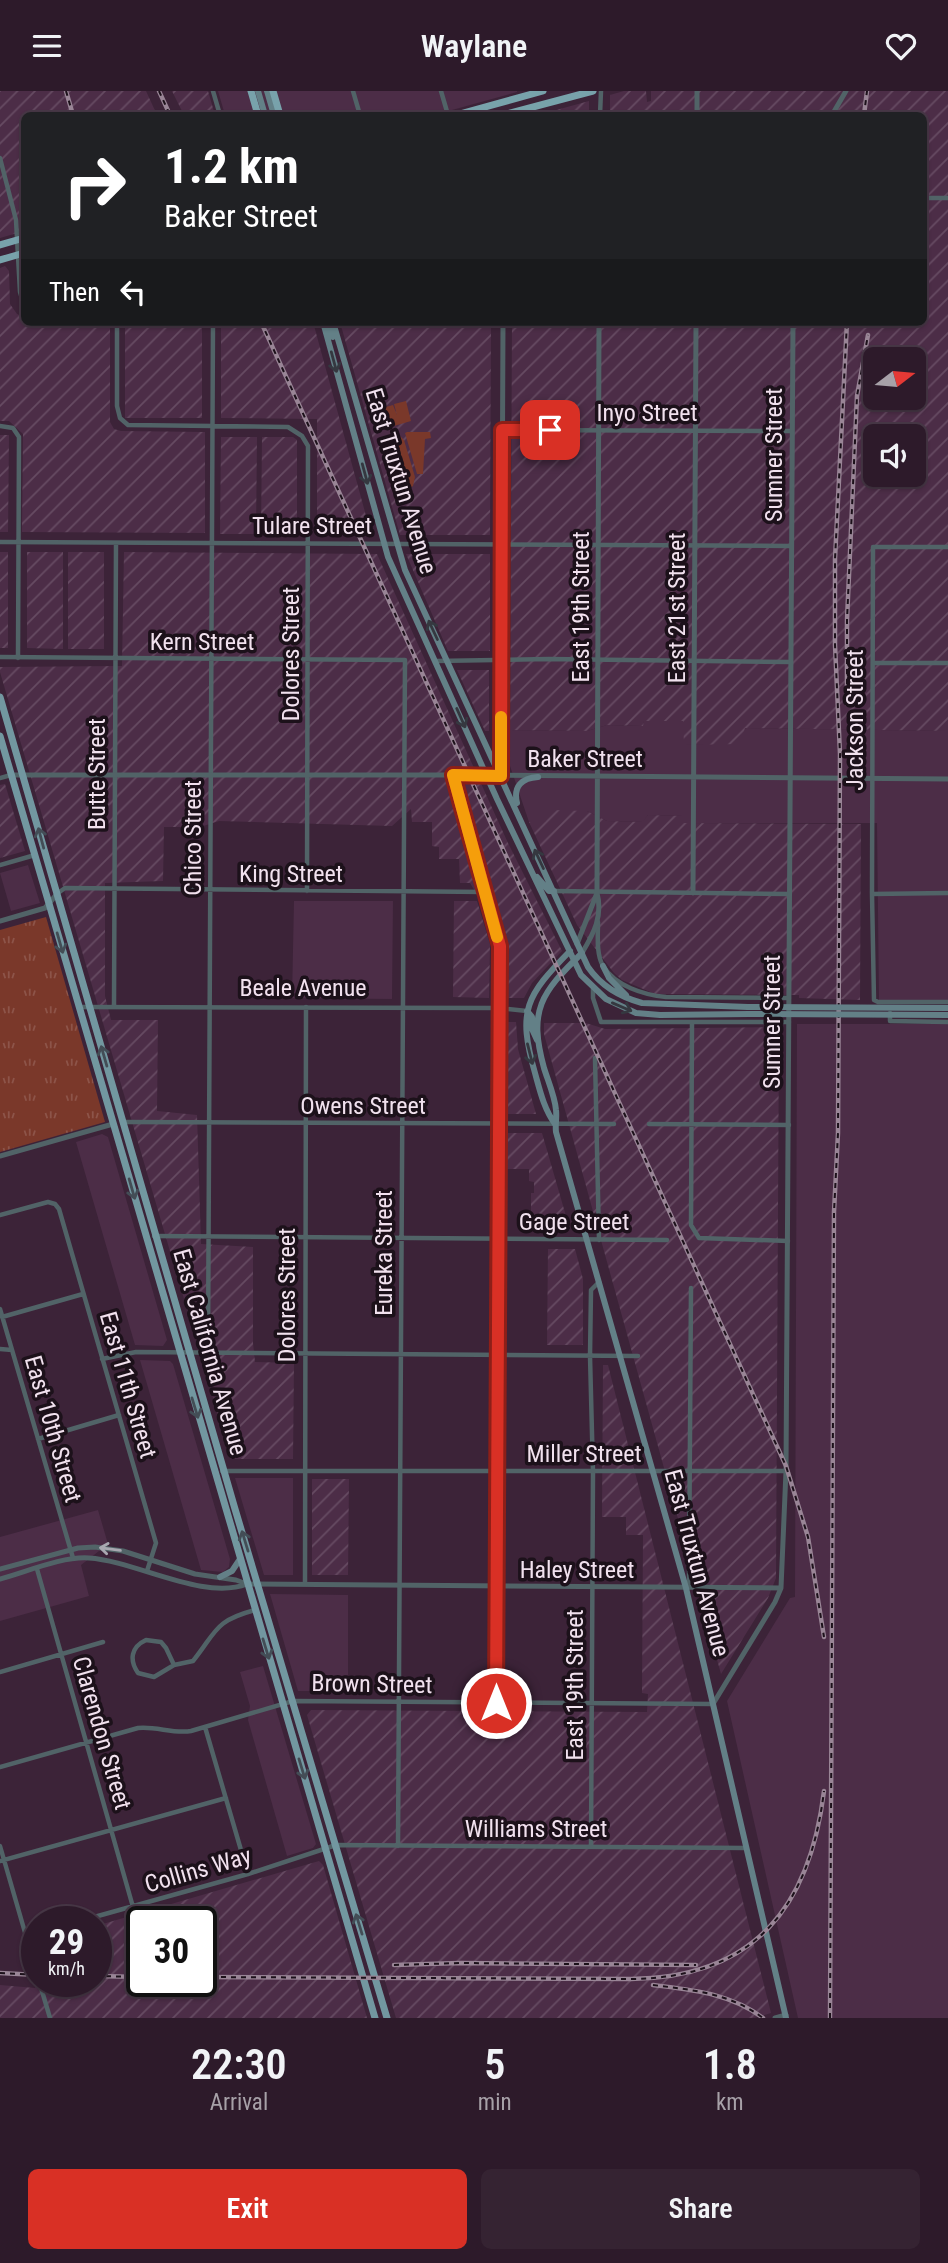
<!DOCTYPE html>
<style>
:root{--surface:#2d1a2a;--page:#352332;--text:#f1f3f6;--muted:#a7a1a8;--line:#483847;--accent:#d93025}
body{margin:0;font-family:"Roboto Condensed",sans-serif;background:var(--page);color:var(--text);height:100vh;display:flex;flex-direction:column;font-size:26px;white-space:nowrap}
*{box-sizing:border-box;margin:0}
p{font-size:23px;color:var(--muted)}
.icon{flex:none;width:38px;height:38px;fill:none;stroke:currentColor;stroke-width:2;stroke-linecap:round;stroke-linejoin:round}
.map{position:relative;height:1927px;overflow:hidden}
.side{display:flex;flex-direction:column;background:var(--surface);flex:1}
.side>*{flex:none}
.banner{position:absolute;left:21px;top:21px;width:906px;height:214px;border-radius:10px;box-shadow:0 2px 5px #0004,0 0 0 2px var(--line);background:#202124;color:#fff;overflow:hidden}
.needle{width:46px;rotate:74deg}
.buttons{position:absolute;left:863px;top:256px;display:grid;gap:14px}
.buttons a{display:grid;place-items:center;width:63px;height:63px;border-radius:10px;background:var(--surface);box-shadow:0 2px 5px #0004,0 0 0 2px var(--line);font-size:35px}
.speed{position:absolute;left:21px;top:1815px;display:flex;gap:14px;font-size:35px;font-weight:700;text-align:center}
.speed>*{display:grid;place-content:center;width:91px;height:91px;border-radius:50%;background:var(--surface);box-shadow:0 2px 5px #0004,0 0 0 2px var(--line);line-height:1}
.speed small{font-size:18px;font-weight:400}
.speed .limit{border:4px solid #111;border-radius:10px;background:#fff;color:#111}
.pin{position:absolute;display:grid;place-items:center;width:60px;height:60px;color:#fff;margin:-30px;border-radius:14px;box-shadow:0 4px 10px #0006}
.me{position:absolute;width:77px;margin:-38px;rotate:0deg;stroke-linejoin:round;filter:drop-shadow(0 0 5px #0008)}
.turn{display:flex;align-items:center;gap:24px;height:147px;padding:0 28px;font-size:32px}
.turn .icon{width:91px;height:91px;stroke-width:2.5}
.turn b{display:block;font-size:49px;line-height:60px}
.then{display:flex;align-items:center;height:66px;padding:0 28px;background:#0003;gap:14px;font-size:26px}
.eta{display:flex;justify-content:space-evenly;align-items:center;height:119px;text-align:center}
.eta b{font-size:42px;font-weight:600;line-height:49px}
.button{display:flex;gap:14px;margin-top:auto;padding:14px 28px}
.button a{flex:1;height:80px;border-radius:10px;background:var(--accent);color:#fff;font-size:28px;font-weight:600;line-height:80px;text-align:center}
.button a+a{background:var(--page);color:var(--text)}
header{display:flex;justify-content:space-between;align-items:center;height:91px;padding:0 28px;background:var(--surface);font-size:32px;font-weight:600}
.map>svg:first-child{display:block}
</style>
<header><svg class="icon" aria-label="menu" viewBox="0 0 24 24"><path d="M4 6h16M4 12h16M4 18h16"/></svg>Waylane<svg class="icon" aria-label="heart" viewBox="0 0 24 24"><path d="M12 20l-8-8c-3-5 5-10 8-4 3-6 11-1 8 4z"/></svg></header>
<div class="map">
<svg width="948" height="1927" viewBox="0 0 948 1927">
<defs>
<pattern id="industrial-furrows" width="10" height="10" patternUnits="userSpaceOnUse" patternTransform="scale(1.75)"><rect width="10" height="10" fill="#4c2d47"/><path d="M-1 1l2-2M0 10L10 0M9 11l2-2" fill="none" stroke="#664b62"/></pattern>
<pattern id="park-tufts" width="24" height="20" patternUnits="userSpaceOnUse" patternTransform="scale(1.75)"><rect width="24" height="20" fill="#7a382a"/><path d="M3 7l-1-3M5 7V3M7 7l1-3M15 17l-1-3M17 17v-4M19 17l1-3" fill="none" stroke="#8d5449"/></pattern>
</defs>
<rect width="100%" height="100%" fill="#3c2338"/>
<path fill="#4c2d47" d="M218 0H517V1L434 24H225Z
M644 630H684L685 654 704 653 745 637 948 640V910L879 909 877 732H684L683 725 648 724 643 731 607 730 587 720 546 731H529L510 675V639L587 640 607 634 642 635Z
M28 774 40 812 11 820 0 782Z
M294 810H393L392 908 292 907Z
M797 933H948V1927H798L727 1610 790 1507 795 1506Z
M102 1043 108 1046 167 1249 163 1255 135 1254 76 1051Z
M140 1269 170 1270 173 1273 230 1468 229 1476 223 1481 201 1479Z
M235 1387H293V1484H264Z
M98 1419 108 1453 81 1474 89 1505 0 1530V1446Z
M270 1503 348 1504V1600H298Z
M263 1575 316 1753 313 1757 287 1765 248 1629 250 1615 240 1581Z"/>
<path fill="url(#industrial-furrows)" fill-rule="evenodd" d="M0 0H146L157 24H24V140L0 147Z
M172 0H208L215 24H184Z
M624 0H646L647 11 651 10V0H948V640L745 637 740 653 684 654 683 630H644L643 635 607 634 587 640 510 639 512 231H924V24H610V4ZM875 268H914V306H875ZM875 345H914V383H875Z
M589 10V24L542 23Z
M5 175 9 180 10 213 17 223 24 226V231H110V331L114 338 121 340 205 341V442L22 441 23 343 9 330H0V177Z
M125 231H202V327H125Z
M221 231H313L371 443H317V328L221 327Z
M340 231H491L490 444H400Z
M0 344H9L8 441H0Z
M221 346H257L256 443H220Z
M262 346H293L297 349V443H261Z
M0 461H8V557H0Z
M27 461H63V558L27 557Z
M68 461H104V558H68Z
M124 461 377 463 508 752 562 860 532 892 524 907H507L508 855 470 792H460L459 768H439V756L432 755V731H412L411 718 392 735 219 730 200 736H164L163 790 105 792V905L111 929H158L157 1020 197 1024 201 1153 253 1156V1252L255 1271 294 1272 293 1368H231L0 581V576L122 575Z
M406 463H490V560H448Z
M457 579H489V640H485Z
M5 693 25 760 0 767V694Z
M551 719 587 720 607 730 642 731 648 724 684 725V732L861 733 860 909 799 907V904L655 903 622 889 614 882 577 834 529 731H545Z
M454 810H477L490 853 489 907 453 906Z
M507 931H516L518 958 536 1023H507Z
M544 932H586L605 938 779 936 776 1487 768 1507 721 1583 544 943Z
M507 1042H542L570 1139H548V1130H531V1102H534V1091L529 1090V1078H507Z
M548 1158H575L583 1188V1254H547Z
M603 1274H608L771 1922 754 1927H396L307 1624 311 1619 647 1621 648 1603 642 1602 643 1444H626V1426H602Z
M312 1388H349L348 1484H312Z
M319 1770 323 1774 367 1927H0V1894L35 1897 38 1890H96V1835ZM142 1830H201V1890H142Z"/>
<path fill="#7a382a" d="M406 310 411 330 387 337 382 317 393 314 397 324 394 313Z
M407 341H430L431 347 425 348 423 383H417L405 342Z
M391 343 400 345 404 349 415 386 413 395 405 400 399 399C389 390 381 362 384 349Z"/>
<path fill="url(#park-tufts)" d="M46 826 105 1031 0 1061V839Z"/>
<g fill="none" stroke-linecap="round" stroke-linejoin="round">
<path stroke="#516367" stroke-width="4.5" d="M213 0 220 24
M353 0 360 24
M441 0 448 24
M600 24 601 0
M0 67 16 129 20 201 24 215
M924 107H948
M117 231V315L120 327 128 334 288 336 302 345 308 355 307 800
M0 335 13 337 19 346 18 567
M502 339 792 340
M0 451 791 455
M948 456H873L872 803 874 909 878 911H948
M0 566 405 569 398 1755
M436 570 549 568 791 571
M873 572H948
M453 684 500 855 496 1612
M0 687 11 684
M0 774 35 764
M554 800 790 803
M58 802 65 797 485 801
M872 803 948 802
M598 831C598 844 596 863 603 875 615 895 644 904 666 906L789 907
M593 898V907L601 931H789
M114 915 116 452
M80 916 499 917 527 920
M890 922V930L948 931
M692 931 691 1134 699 1147 788 1150
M595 967 599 1149
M124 1031 614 1033
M649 1033 789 1034
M0 1124 48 1111 55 1113 59 1118 156 1452 147 1480
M154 1145 667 1149
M0 1218 73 1467
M2 1226 83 1203
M0 1258 12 1259
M208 1263 213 231
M102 1268 136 1261 638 1265
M38 1348 119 1324
M222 1380H786
M37 1478 133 1816
M305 1493 306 916
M687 1496 689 1491 691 1197
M146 1549 161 1551 166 1557 174 1574 154 1586 138 1582C129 1569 131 1556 146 1549Z
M174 1574 193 1570C217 1540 214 1530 255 1519
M0 1581 103 1551
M205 1636 248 1783
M0 1676 138 1637C156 1635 173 1643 191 1640L293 1610 713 1613
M0 1755 37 1883
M591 1756 593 1381 590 1265 591 1199 599 1191
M0 1770 226 1707
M80 1830 248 1783 336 1754 746 1757
M26 1845 37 1842
M39 1890 50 1927"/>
<path stroke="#516367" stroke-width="5" d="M697 24V0
M832 24 846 0
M11 684H472L948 688
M501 685 503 231
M693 802 696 231
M0 830 45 817 57 803
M577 853 597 802
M582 862C594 842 603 825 597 802L599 231
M0 1065 113 1033
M0 1478 78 1457 95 1456 123 1460 195 1483 236 1489 247 1493 781 1497
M0 1488C26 1481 63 1465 89 1467 136 1470 203 1510 247 1493
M713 1613 775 1511 781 1497 786 1380 793 231
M775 1927 786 1924"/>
<path stroke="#638087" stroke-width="6" d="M258 0 265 24
M267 0 274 24
M323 231 388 466 497 708 581 884 606 908 636 922 660 924 749 923
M328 231 333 246
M333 231 405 479 588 876C601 895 620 906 642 912L748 916
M517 712C513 695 522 687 538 686
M537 786 549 800H554
M582 862C541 902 528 919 544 977 548 990 555 1006 556 1019 557 1027 555 1033 556 1041L686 1497 786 1927
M603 875 609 887 626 904
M527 920 532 926V938L537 949
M555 1033C544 1018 540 1000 535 982 517 919 526 905 570 860
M220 1486 232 1480 240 1468"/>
<path stroke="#7297a0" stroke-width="7" d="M0 606 235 1418 387 1927
M0 645 375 1927"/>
<path stroke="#78a2ab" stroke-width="7" d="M251 0 258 24
M273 0 280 24
M456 24 543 0
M503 24 593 0
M0 154 24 147
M0 169 24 162"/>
<defs>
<path id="rail" d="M66 0 73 24
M159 0 170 24
M864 24 867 0
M261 231 786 1375 808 1446 824 1546
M847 613V529L857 305 868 244
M394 1874 460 1872 696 1874
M0 1882 37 1884
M96 1885 142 1886
M201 1886 631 1888C755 1887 810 1815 824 1700
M653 1894C692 1899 730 1902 763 1927
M830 1927 834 1121 838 1042 840 663 835 554V468L847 231"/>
</defs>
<use href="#rail" stroke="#998596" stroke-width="4.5"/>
<use href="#rail" stroke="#1c111a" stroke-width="2" stroke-dasharray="5" stroke-linecap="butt"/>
<path stroke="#638087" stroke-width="6" d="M748 916 948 917
M749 923 948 924"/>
</g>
<defs><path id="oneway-shaft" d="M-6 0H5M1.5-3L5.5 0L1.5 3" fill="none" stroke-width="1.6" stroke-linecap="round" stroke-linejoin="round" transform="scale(1.75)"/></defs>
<g stroke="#353840">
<use href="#oneway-shaft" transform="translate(334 271) rotate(75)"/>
<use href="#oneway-shaft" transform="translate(365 383) rotate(75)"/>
<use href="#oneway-shaft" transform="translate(433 539) rotate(-115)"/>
<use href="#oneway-shaft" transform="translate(461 627) rotate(66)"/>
<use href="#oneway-shaft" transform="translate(539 768) rotate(-115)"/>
<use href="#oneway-shaft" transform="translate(622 916) rotate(23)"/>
<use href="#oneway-shaft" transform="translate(530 963) rotate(76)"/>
</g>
<g stroke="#434d56">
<use href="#oneway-shaft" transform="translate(41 747) rotate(-105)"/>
<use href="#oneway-shaft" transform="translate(60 852) rotate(74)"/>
<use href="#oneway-shaft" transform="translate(104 965) rotate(-106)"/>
<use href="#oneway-shaft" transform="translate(132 1098) rotate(74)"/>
<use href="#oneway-shaft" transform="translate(195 1317) rotate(73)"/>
<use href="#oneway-shaft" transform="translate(245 1450) rotate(-107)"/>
<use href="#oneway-shaft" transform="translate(266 1558) rotate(73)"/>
<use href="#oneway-shaft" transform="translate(302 1678) rotate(73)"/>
<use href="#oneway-shaft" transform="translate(359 1833) rotate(-107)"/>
</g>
<use stroke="#a9a8b1" href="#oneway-shaft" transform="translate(110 1458) rotate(-172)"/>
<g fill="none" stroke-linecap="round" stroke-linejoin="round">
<defs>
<path id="route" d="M496 1612 500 855 453 684 501 685 502 339H550"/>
</defs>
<use href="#route" stroke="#8d1f18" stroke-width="18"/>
<use href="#route" stroke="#d93025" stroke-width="12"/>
<path stroke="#f59e0b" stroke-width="12" d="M497 846 453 684 501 685V626"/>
</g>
<g text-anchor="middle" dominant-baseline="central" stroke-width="7" stroke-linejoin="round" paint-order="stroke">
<g font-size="24" fill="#f1e1ee" stroke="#1c111a">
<text x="647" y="322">Inyo Street</text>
<text transform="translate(774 364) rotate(-90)">Sumner Street</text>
<text transform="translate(401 390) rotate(73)">East Truxtun Avenue</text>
<text x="312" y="435">Tulare Street</text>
<text transform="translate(581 516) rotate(-90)">East 19th Street</text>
<text transform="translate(677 517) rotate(-90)">East 21st Street</text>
<text x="202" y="551">Kern Street</text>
<text transform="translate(291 563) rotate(-90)">Dolores Street</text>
<text transform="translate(855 629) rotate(-90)">Jackson Street</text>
<text x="585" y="668">Baker Street</text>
<text transform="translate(97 683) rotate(-90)">Butte Street</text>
<text transform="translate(193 747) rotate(-90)">Chico Street</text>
<text x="291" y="783">King Street</text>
<text x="303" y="897">Beale Avenue</text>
<text transform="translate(772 931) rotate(-90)">Sumner Street</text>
<text x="363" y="1015">Owens Street</text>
<text x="574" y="1131">Gage Street</text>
<text transform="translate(384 1162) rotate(-90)">Eureka Street</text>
<text transform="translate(287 1204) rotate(-90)">Dolores Street</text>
<text transform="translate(210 1261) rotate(74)">East California Avenue</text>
<text transform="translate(128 1294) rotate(74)">East 11th Street</text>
<text transform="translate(53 1338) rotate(74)">East 10th Street</text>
<text x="584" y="1363">Miller Street</text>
<text transform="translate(697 1472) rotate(75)">East Truxtun Avenue</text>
<text x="577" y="1479">Haley Street</text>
<text transform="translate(372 1593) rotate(1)">Brown Street</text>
<text transform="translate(575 1594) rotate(-90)">East 19th Street</text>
<text transform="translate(102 1642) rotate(74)">Clarendon Street</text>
<text x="536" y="1738">Williams Street</text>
<text transform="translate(198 1779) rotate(-16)">Collins Way</text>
</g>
</g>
</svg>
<div class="buttons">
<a><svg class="needle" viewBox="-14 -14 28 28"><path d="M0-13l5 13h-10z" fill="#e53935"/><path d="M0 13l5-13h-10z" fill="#a7a1a8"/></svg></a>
<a><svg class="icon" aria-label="sound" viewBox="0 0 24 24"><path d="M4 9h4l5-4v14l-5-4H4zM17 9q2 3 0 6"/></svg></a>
</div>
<div class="speed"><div>29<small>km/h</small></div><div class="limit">30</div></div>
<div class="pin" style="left:550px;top:339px;background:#d93025"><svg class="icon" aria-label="arrive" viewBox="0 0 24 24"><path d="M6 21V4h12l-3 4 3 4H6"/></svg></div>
<svg class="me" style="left:496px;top:1612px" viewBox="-20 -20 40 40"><circle r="17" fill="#d93025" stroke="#fff" stroke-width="3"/><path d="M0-11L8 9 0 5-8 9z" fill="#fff"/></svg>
<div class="banner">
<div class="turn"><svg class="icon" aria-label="right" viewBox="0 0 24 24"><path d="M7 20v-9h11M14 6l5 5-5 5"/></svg><div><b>1.2 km</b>Baker Street</div></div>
<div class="then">Then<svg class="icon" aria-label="left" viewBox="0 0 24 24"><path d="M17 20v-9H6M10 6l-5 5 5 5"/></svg></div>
</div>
</div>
<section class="side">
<div class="eta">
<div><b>22:30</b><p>Arrival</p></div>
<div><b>5</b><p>min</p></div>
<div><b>1.8</b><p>km</p></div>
</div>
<div class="button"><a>Exit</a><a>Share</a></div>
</section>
